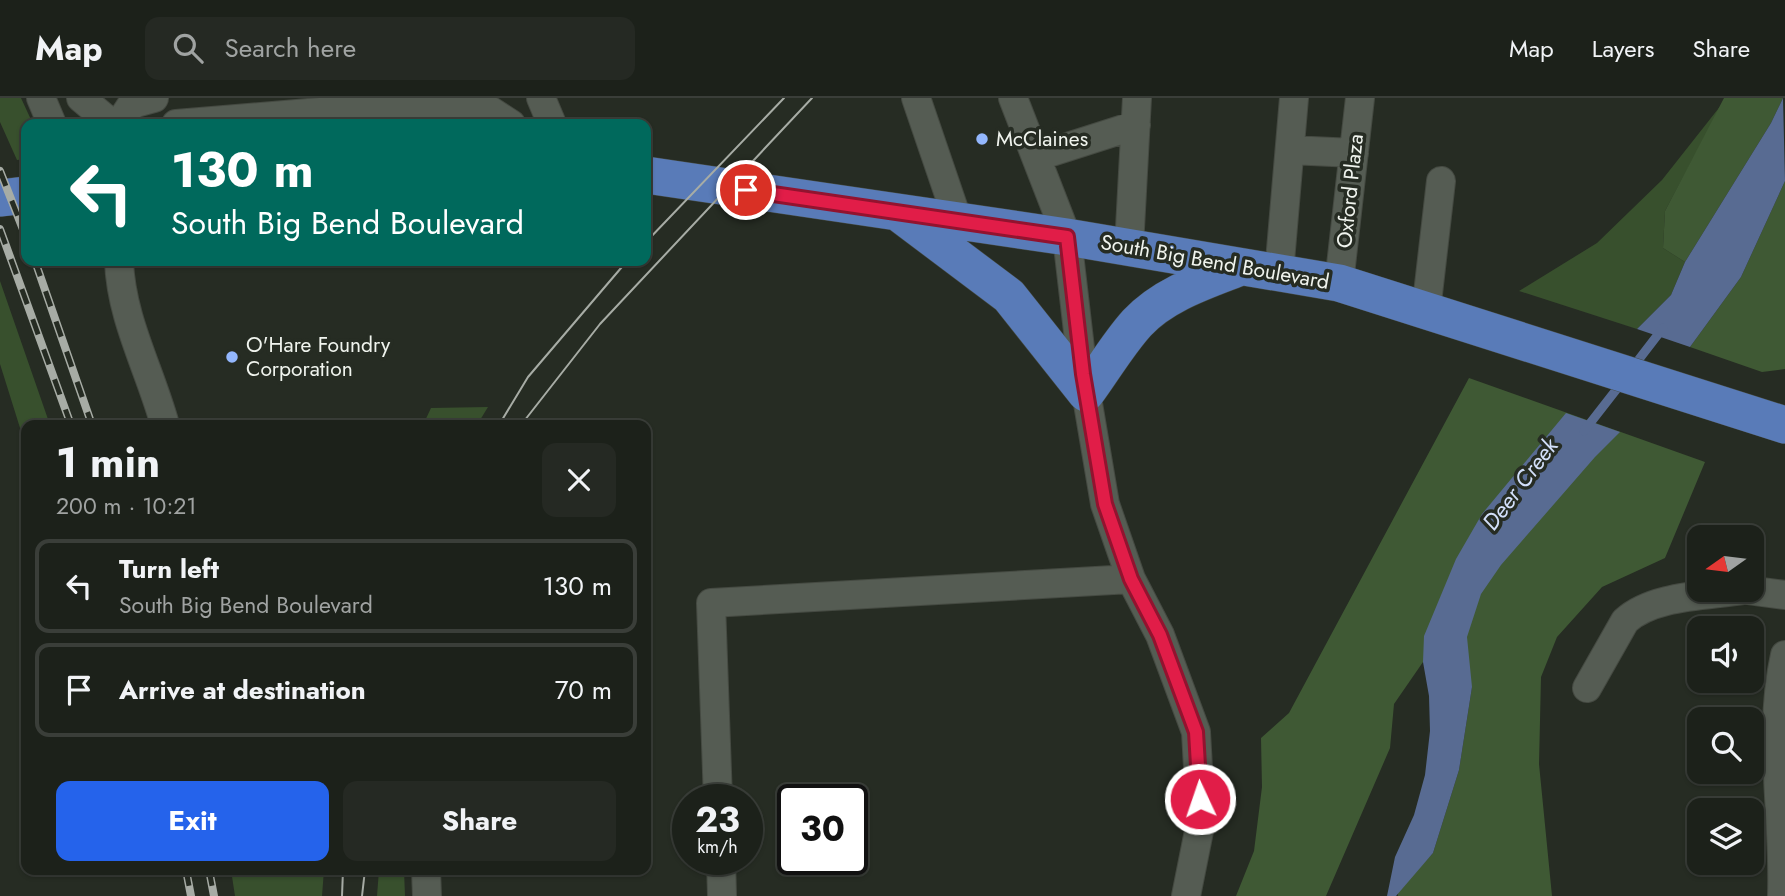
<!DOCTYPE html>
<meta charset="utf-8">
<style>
:root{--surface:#1c211a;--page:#252923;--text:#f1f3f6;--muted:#a0a3a2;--line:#3a3e39;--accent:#2563eb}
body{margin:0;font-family:Jost,sans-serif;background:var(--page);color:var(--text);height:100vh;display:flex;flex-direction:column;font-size:26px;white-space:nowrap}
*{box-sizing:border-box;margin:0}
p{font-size:23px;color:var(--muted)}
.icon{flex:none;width:38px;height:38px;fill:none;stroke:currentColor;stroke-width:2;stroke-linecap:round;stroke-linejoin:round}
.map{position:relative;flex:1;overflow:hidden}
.panel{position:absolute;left:21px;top:322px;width:630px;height:455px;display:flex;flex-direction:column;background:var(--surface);border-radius:14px;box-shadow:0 2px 5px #0004,0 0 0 2px var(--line)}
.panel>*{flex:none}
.top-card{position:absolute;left:21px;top:21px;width:630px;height:147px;border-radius:14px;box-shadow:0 2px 5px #0004,0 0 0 2px var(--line);background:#00695c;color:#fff;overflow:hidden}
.needle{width:46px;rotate:256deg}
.buttons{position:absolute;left:1687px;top:427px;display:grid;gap:14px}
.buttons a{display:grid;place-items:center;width:77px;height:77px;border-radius:14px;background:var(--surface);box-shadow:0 2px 5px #0004,0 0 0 2px var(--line);font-size:35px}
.speed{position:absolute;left:672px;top:686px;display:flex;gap:14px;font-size:35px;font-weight:700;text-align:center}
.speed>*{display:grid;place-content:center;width:91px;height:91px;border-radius:50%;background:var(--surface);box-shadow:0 2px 5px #0004,0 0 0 2px var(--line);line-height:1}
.speed small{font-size:18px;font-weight:400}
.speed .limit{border:4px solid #111;border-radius:10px;background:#fff;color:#111}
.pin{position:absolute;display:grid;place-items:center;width:60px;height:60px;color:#fff;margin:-30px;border:4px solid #fff;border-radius:50%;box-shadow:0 2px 7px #0007}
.me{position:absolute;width:77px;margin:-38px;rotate:357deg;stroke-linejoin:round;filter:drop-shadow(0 0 5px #0008)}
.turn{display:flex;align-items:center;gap:24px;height:147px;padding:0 35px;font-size:32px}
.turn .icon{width:91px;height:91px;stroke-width:2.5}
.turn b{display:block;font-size:49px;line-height:60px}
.round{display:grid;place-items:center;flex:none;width:74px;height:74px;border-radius:14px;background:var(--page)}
.overview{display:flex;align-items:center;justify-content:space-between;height:119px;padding:0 35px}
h1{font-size:42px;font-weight:700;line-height:52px}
.button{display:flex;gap:14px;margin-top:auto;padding:14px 35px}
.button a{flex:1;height:80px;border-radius:14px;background:var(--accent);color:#fff;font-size:28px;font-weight:700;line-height:80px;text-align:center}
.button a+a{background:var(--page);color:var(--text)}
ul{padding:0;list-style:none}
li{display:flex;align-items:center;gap:21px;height:94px;margin:0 14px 10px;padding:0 21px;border:4px solid var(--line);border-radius:14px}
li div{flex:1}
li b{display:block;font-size:26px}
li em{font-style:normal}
header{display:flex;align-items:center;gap:42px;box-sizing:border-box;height:98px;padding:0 35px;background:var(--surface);border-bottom:2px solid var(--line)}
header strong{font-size:33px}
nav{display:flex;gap:38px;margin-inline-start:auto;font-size:24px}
.search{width:490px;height:63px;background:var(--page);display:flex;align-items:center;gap:18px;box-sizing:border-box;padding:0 24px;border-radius:14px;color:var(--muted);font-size:26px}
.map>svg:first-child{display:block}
</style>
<header>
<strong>Map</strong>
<div class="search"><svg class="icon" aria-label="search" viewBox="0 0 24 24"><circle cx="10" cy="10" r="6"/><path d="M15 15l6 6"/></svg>Search here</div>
<nav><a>Map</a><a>Layers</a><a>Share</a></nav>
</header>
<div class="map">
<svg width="1785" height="798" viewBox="0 0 1785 798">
<rect width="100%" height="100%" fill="#262c23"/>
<path fill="#38502d" d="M0 0H21L33 26H26V61L17 62 0 24Z
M1722 6 1665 113 1663 150 1685 164 1671 197 1637 231 1519 193 1597 145 1662 82Z
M0 183 50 327H26V349L0 266Z
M488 309 477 327H423L431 310Z
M231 772H324L322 798H235Z
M379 772H404L405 798H377Z"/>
<path fill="#3f5934" d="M1724 0H1783L1771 25 1685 164 1663 150 1665 113Z
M1785 83V271L1762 274 1690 249 1741 179Z
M1469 280 1705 364 1665 460 1602 489 1557 539 1541 579 1539 666 1552 798H1398V793L1433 755 1459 672 1472 589 1423 564 1394 606 1390 650 1326 798H1236L1254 753 1262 689 1261 640 1289 615Z"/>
<path fill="#586b92" d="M1783 0 1785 83 1741 179 1690 249 1637 231 1671 197 1685 164 1771 25Z
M1566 315 1620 334 1595 359 1501 467 1481 496 1467 539 1472 589 1459 672 1433 755 1396 798H1387L1395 759 1414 717 1425 677 1430 633 1429 598 1423 564 1424 538 1456 461 1482 416Z"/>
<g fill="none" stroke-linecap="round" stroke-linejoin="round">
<path stroke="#586b92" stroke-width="9" d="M1633 269 1663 230
M1584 333 1623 283"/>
<defs>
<path id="minor" d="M41 0 52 26
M81 0 112 26
M541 0 552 26
M916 0 958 123
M1013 0 1067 139 1083 276 1105 406 1131 481 1160 537 1196 634 1201 723 1186 798
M119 26 132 6 154 0
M176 26 368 10 429 9 491 13 511 26
M1290 52 1354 55
M1036 59 1136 27
M1129 149 1137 0
M119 163C121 221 150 272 165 327
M1279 175 1294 0
M1339 185 1360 0
M1426 213 1441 83
M1747 492 1785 497
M1587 590 1625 523C1653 497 1707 498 1744 492
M718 702 711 505 1131 481
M721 761 722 798
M426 772 427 798
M1782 798C1785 718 1767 636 1785 557"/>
<path id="major" d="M646 77 1067 139 1339 185 1785 327
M0 100 26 97
M900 116 1009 198 1086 295C1103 272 1118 246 1137 225 1164 196 1205 183 1241 169"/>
</defs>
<use href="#minor" stroke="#454a42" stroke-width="30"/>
<use href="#major" stroke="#454a42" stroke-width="38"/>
<use href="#minor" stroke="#555c53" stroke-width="28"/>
<use href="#major" stroke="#597bb8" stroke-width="37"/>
<path stroke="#a7aca5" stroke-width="2" d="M646 144 784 0
M499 327 528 279 627 163
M521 327 600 226 812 0
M342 798 343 772
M362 798 365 772"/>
<defs>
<path id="rail" d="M0 73 26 139
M0 131 71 327
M35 163 92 327
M186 772 191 798
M209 772 214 798"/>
</defs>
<use href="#rail" stroke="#a7aca5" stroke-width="8"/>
<use href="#rail" stroke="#262c23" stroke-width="5" stroke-dasharray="16" stroke-linecap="butt"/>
</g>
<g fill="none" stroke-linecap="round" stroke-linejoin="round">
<defs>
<path id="route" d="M746 92 1067 139 1083 276 1105 406 1131 481 1160 537 1196 634 1200 701"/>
</defs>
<use href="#route" stroke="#92132f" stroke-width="18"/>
<use href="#route" stroke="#e11d48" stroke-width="12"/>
</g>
<g fill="#93b7fd" stroke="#262c23" stroke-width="2.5">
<circle cx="982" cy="41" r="7"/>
<circle cx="232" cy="259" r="7"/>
</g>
<g text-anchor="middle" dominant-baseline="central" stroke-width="7" stroke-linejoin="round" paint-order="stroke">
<g font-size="21" fill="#f0f4ee" stroke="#262c23" text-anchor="start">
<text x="996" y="41">McClaines</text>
<text x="246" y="247">O'Hare Foundry<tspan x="246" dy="24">Corporation</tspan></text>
</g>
<g font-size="21" fill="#f0f4ee" stroke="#262c23">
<text transform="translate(1350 93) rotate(-84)">Oxford Plaza</text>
<text transform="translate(1215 164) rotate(10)">South Big Bend Boulevard</text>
</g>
<g font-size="23" font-style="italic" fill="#d2dff9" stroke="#262c23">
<text transform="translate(1520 386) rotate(-53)">Deer Creek</text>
</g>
</g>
</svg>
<div class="buttons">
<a><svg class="needle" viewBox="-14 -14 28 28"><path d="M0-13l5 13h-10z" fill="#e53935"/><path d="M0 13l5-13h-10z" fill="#a0a3a2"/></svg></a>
<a><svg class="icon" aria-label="sound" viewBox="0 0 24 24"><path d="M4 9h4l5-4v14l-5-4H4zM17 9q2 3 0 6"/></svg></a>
<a><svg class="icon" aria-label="search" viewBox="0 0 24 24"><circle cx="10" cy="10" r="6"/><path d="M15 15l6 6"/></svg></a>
<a><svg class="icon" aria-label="layers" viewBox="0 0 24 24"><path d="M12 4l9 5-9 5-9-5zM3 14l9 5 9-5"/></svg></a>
</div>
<div class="speed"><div>23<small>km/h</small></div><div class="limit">30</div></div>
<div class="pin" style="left:746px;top:92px;background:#d93025"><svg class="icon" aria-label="arrive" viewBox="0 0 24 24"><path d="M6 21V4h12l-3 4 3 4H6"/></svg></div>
<svg class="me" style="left:1200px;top:701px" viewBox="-20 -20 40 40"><circle r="17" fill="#e11d48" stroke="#fff" stroke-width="3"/><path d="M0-11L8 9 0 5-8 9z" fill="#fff"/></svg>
<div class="top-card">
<div class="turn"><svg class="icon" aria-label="left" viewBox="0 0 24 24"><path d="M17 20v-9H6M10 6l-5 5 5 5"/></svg><div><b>130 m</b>South Big Bend Boulevard</div></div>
</div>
<section class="panel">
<div class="overview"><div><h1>1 min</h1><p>200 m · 10:21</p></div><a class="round"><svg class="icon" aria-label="close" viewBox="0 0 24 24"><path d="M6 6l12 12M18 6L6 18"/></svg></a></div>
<ul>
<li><svg class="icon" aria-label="left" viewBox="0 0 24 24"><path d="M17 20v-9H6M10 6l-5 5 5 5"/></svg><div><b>Turn left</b><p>South Big Bend Boulevard</p></div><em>130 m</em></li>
<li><svg class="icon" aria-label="arrive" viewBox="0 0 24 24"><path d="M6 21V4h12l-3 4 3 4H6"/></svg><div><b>Arrive at destination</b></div><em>70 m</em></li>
</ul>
<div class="button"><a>Exit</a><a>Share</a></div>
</section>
</div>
